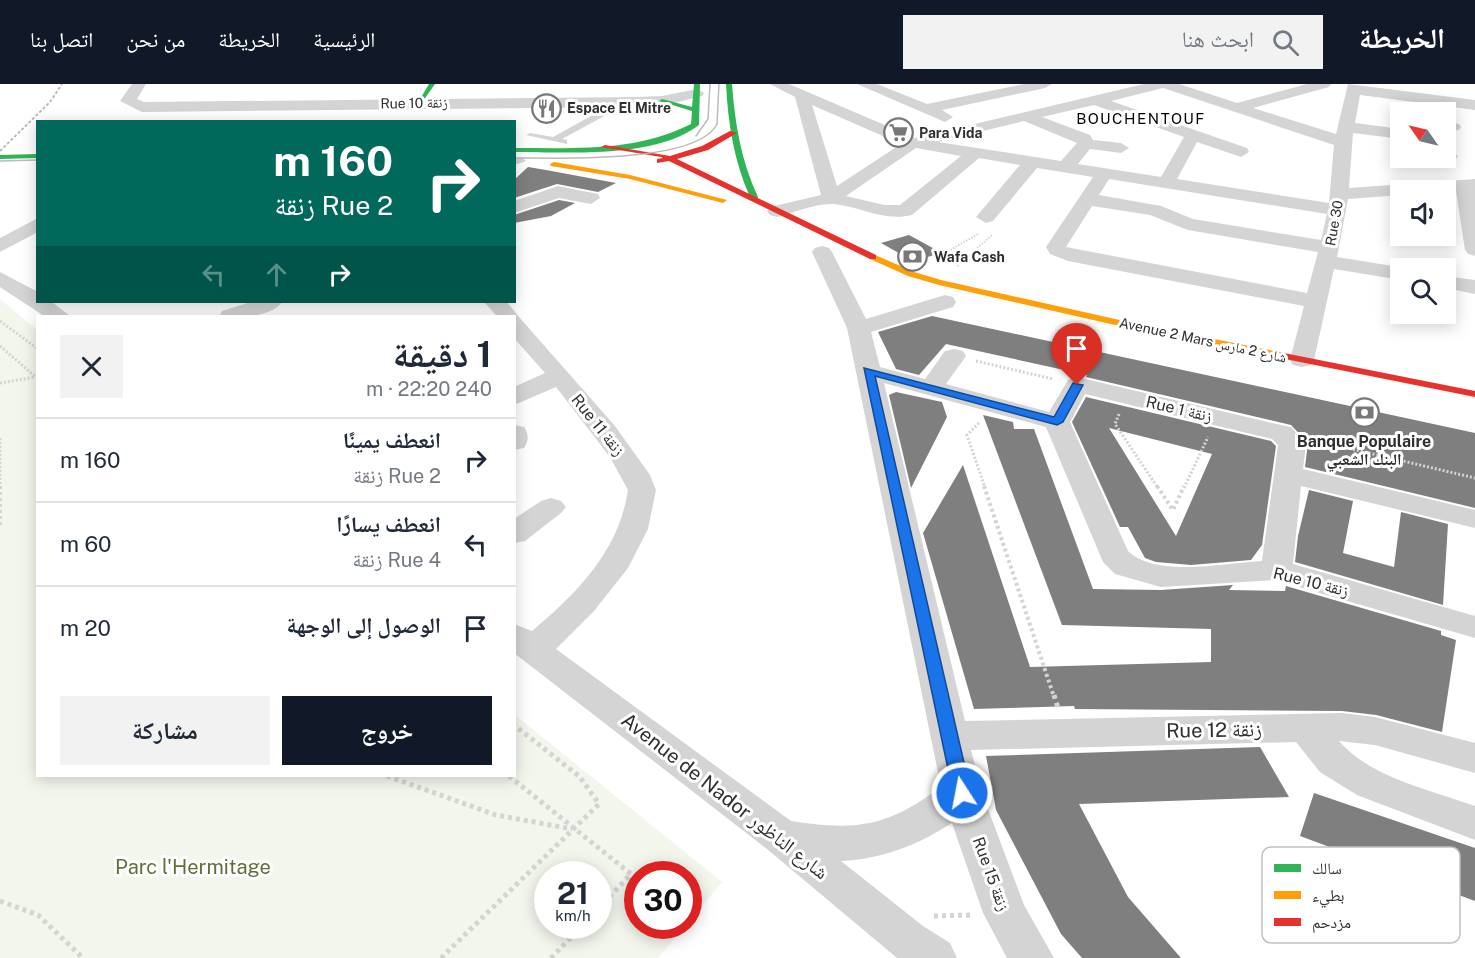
<!DOCTYPE html>
<html lang="ar">
<meta charset="utf-8">
<style>
:root{--surface:#fff;--page:#f2f2f3;--text:#1f2937;--muted:#747a83;--line:#e0e1e3;--accent:#111827}
body{margin:0;font-family:"Public Sans","Noto Naskh Arabic",sans-serif;background:var(--page);color:var(--text);direction:rtl;height:100vh;display:flex;flex-direction:column;font-size:22px;white-space:nowrap}
*{box-sizing:border-box;margin:0}
p{font-size:20px;color:var(--muted)}
.icon{flex:none;width:33px;height:33px;fill:none;stroke:currentColor;stroke-width:2;stroke-linecap:round;stroke-linejoin:round}
.map{position:relative;flex:1;overflow:hidden;direction:ltr}
.details{position:absolute;left:36px;top:231px;width:480px;height:462px;display:flex;flex-direction:column;background:var(--surface);border-radius:0px;box-shadow:0 3px 15px #0003;direction:rtl}
.details>*{flex:none}
.guide{position:absolute;left:36px;top:36px;width:480px;height:183px;border-radius:0px;box-shadow:0 3px 15px #0003;direction:rtl;background:#00695c;color:#fff;overflow:hidden}
.needle{width:39px;rotate:304deg}
.fabs{position:absolute;left:1390px;top:18px;display:grid;gap:12px}
.fabs a{display:grid;place-items:center;width:66px;height:66px;border-radius:0px;background:var(--surface);box-shadow:0 3px 15px #0003;font-size:30px}
.speed{position:absolute;left:534px;top:777px;display:flex;gap:12px;font-size:30px;font-weight:700;text-align:center}
.speed>*{display:grid;place-content:center;width:78px;height:78px;border-radius:50%;background:var(--surface);box-shadow:0 3px 15px #0003;line-height:1}
.speed small{font-size:15px;font-weight:400}
.speed .limit{border:9px solid #d22;background:#fff;color:#111}
.pin{position:absolute;display:grid;place-items:center;width:51px;height:51px;color:#fff;margin:-62px -26px;border-radius:50% 50% 50% 0;rotate:-45deg;box-shadow:0 0 6px #0007}
.pin .icon{rotate:45deg}
.me{position:absolute;width:66px;margin:-33px;rotate:349deg;stroke-linejoin:round;filter:drop-shadow(0 0 4px #0008)}
.turn{display:flex;align-items:center;gap:21px;height:126px;padding:0 24px;font-size:27px}
.turn .icon{width:78px;height:78px;stroke-width:2.5}
.turn b{display:block;font-size:42px;line-height:51px}
.lanes{display:flex;align-items:center;height:57px;padding:0 24px;background:#0003;justify-content:center;gap:30px;direction:ltr}
.lanes .off{opacity:.35}
.round{display:grid;place-items:center;flex:none;width:63px;height:63px;border-radius:0px;background:var(--page)}
.head{display:flex;align-items:center;justify-content:space-between;height:102px;padding:0 24px}
h1{font-size:36px;font-weight:700;line-height:45px}
.primary-button{display:flex;gap:12px;margin-top:auto;padding:12px 24px}
.primary-button a{flex:1;height:69px;border-radius:0px;background:var(--accent);color:#fff;font-size:24px;font-weight:700;line-height:69px;text-align:center}
.primary-button a+a{background:var(--page);color:var(--text)}
ul{padding:0;list-style:none}
li{display:flex;align-items:center;gap:18px;height:84px;padding:0 24px;border-top:2px solid var(--line)}
li div{flex:1}
li b{display:block;font-size:22px}
li em{font-style:normal}
header{display:flex;align-items:center;gap:36px;box-sizing:border-box;height:84px;padding:0 30px;background:var(--accent);color:#fff}
header strong{font-size:28px}
nav{display:flex;gap:33px;margin-inline-start:auto;font-size:21px}
.search{width:420px;height:54px;background:var(--page);display:flex;align-items:center;gap:15px;box-sizing:border-box;padding:0 21px;border-radius:0px;color:var(--muted);font-size:22px}
.map>svg:first-child{display:block}
</style>
<header>
<strong>الخريطة</strong>
<div class="search"><svg class="icon" aria-label="search" viewBox="0 0 24 24"><circle cx="10" cy="10" r="6"/><path d="M15 15l6 6"/></svg>ابحث هنا</div>
<nav><a>الرئيسية</a><a>الخريطة</a><a>من نحن</a><a>اتصل بنا</a></nav>
</header>
<div class="map">
<svg width="1475" height="874" viewBox="0 0 1475 874">
<rect width="100%" height="100%" fill="#fff"/>
<path fill="#f3f6ec" fill-rule="evenodd" d="M0 215 37 246 38 692H514L515 631 722 798 689 838 688 790H638V842H685L658 874H0ZM548 790H598V842H548Z"/>
<path fill="#7f7f7f" fill-rule="evenodd" d="M528 83 546 86 616 99 598 108 557 100 514 114V96Z
M559 116 575 119 551 132 514 139V131Z
M909 151 942 169 913 177 881 159Z
M932 232 1475 349V424L1305 383 1308 359 1291 341 1086 293 1087 291 946 260 919 291 896 285 878 248Z
M896 308 942 318 947 333 911 404 889 311Z
M1086 313 1271 357 1276 362 1262 461 1251 476 1191 481 1156 478 1145 474 1128 443H1120L1072 338ZM1109 344 1212 370 1176 452Z
M983 331 1013 338 1014 345H1034L1093 505 1161 506 1233 501 1229 506 1285 507 1286 502 1441 547V551L1456 556 1442 648 1376 631 1342 627 1075 625 1074 622 974 625 923 449 963 381 1030 583 1211 578V545L1062 541Z
M1309 406 1353 417 1343 469 1394 483 1401 428 1448 440 1443 521 1295 478 1298 452Z
M1260 663 1289 713 1079 720 1128 813 1181 874H1082L1061 850 996 726 986 672Z
M1314 709 1475 764V817L1300 752Z"/>
<g fill="none" stroke-linecap="round" stroke-linejoin="round">
<path stroke="#d4d4d4" stroke-width="2" stroke-dasharray="1.5 1.5" stroke-linecap="butt" d="M935 175 978 150
M957 182 992 151"/>
<path stroke="#d4d4d4" stroke-width="3" stroke-dasharray="2 2" stroke-linecap="butt" d="M0 237 38 265
M0 262 38 295
M976 277 1053 295
M0 299 35 293
M1119 330 1115 340 1158 404
M979 339 967 351 985 404
M0 354V404
M1318 357 1475 394
M1184 404 1208 353"/>
<path stroke="#d4d4d4" stroke-width="4" stroke-dasharray="3 3" stroke-linecap="butt" d="M0 402V441
M984 402 1054 613
M1157 402 1173 426 1184 402"/>
<path stroke="#d4d4d4" stroke-width="5" stroke-dasharray="4 4" stroke-linecap="butt" d="M1054 611 1058 624
M387 692 496 731 572 745
M509 692 631 790 598 825
M0 817 38 831 83 874
M934 832 971 831
M441 874 599 720 580 693 514 641
M551 874 582 842"/>
<path fill="#d4d4d4" fill-rule="evenodd" d="M636 16 639 20 608 30 562 55 567 56V60L526 51 530 49 553 53 602 26Z
M514 75 522 74 526 77 514 81Z"/>
<path fill="#d4d4d4" fill-rule="evenodd" d="M132 0H146L137 15 144 18 636 13 662 12 697 5 704 9 702 12 662 22 636 23 142 28 120 17Z
M770 0H789L915 54 1144 0H1179L1237 19 1307 0H1331L1329 3 1253 24 1336 50 1348 0 1475 16V26L1360 11 1355 39 1401 45V55L1353 49 1349 104 1475 95V172L1468 170 1465 166 1456 107 1401 106V111L1348 115 1337 173 1405 184H1401V196L1334 185 1314 276 1311 281 1302 283 1293 281 1290 276 1304 222 1068 177 1050 170 1046 163 1093 93 1037 84 993 137 986 139 976 133 1020 81 979 74 912 131C883 138 860 122 833 120 816 119 793 129 777 133L770 131 767 127 770 123 821 111 795 13ZM1163 4 1334 61 1329 119 1177 95 1197 58 1241 73 1249 68 1247 64 1111 17ZM812 21 901 60 837 102ZM1094 21 1184 53 1161 93 1078 80 1090 65 1121 69 1129 64 1121 59 1093 56 1090 51 1042 33ZM1024 37 1077 59 1061 77 938 58ZM916 64 961 72 900 121H884L846 112ZM1109 95 1327 130 1321 156 1193 135 1161 122 1099 111ZM1092 122 1150 131 1188 146 1318 168 1307 209 1066 163Z
M857 0H877L927 20 1024 0H1052L1045 4 942 26 953 33 945 38Z
M1446 37 1459 40 1461 43 1459 46 1446 47Z
M1446 68 1455 69 1458 73 1449 78 1440 77 1438 74H1446Z
M558 102 598 110 600 114 591 120 559 114 514 129V117Z
M38 134V148L0 168V154Z
M822 162 829 164 832 168 866 235 945 211 953 213 956 218 953 223 871 248 880 283 925 295 945 267 954 265 963 267 966 272 946 300 1049 328 1068 296 1077 293 1281 341 1291 343 1306 359 1303 385 1475 426V444L1301 402 1293 480 1475 532V554L1275 496 1161 503 1115 490 1103 478 1046 343 884 299 965 637 1342 629 1375 633 1475 659V689L1375 661 1339 657C1371 694 1431 706 1475 722V756L1357 711 1320 688 1296 658 971 666 982 709 1024 821 1054 874H1007L983 829 952 739C918 761 882 775 841 777L923 842 950 859 957 874H897L767 765 514 569V540L532 547C577 509 619 467 628 406L610 373 556 303 514 321V303L545 289 514 254V232H497L484 218H507L519 233 615 342 650 391 656 406 648 445 628 484 594 527 556 565 791 737C857 747 887 743 941 703L847 244 812 168 815 164ZM1085 310 1272 355 1278 361 1262 477C1224 479 1156 494 1128 467L1070 338Z
M0 188 38 208V218H52L70 232H44L0 203Z
M1446 192 1475 196V210L1446 204Z
M251 218H282C271 234 236 234 219 232L222 227Z
M514 341 524 343C529 351 529 356 524 364L514 366Z
M551 414 561 417 566 423 561 429 525 457 514 459V435L541 417Z"/>
<path fill="#30b455" fill-rule="evenodd" d="M429 0H435L421 20H417Z
M694 0H700L699 41C655 75 567 68 514 68V64C575 64 636 68 691 40L692 27 659 17 662 15 692 23Z
M726 0H732C735 40 741 77 758 113L757 115 750 113C734 77 728 40 726 0Z
M38 70V74L0 75V71Z"/>
<path fill="#ff9f0a" fill-rule="evenodd" d="M554 78 630 91 727 116 723 119 630 95 551 82 550 80Z
M873 170 914 188 941 196 1124 237 1279 268 1284 271 1279 274 1124 243 939 201 908 192 870 175 868 173Z"/>
<path fill="#e5322d" fill-rule="evenodd" d="M730 47 737 49 708 66 677 75 876 171V175H870L669 77 657 79V75L663 74 661 73 601 63 605 61 670 72 702 62Z
M1279 268 1475 307V313L1275 273 1274 271Z"/>
<path stroke="#bbb" stroke-width="1.5" d="M696 52 708 35 710 0
M514 74C556 74 697 80 717 40L719 0
M0 77 38 76"/>
<path stroke="#bbb" stroke-width="2" stroke-dasharray="3 2" stroke-linecap="butt" d="M0 67 50 18 62 0"/>
</g>
<path fill="#1a73e8" stroke="#114b97" stroke-width="1.5" d="M864 284 1054 333 1073 299 1083 301 1063 338 1057 341 875 292 971 709 968 714H955L953 709Z"/>
<defs>
<symbol id="restaurant-ring" viewBox="-11 -11 22 22"><circle r="9.5" fill="#fff" stroke="#787878" stroke-width="1.5"/><path d="M-5-6h1v4h1v-4h1v4h1v-4h1v5L-1.5 .5V6h-2V.5L-5-1ZM5-6V6H3V1.5H1.5Q1.5-4 5-6Z" fill="#787878"/></symbol>
<symbol id="supermarket-ring" viewBox="-11 -11 22 22"><circle r="9.5" fill="#fff" stroke="#787878" stroke-width="1.5"/><path d="M-6-5.5h2.5l.6 2H6L4.5 2H-2.5L-4.4-4H-6ZM-1.5 3.2a1.3 1.3 0 1 0 .1 0ZM3 3.2a1.3 1.3 0 1 0 .1 0Z" fill="#787878"/></symbol>
<symbol id="bank-ring" viewBox="-11 -11 22 22"><circle r="9.5" fill="#fff" stroke="#787878" stroke-width="1.5"/><path d="M-6-4H6V4H-6ZM0-2.3a2.3 2.3 0 1 0 0 4.6a2.3 2.3 0 1 0 0-4.6Z" fill="#787878"/></symbol>
</defs>
<g fill-rule="evenodd">
<use href="#restaurant-ring" x="530" y="8" width="33" height="33"/>
<use href="#supermarket-ring" x="882" y="32" width="33" height="33"/>
<use href="#bank-ring" x="896" y="156" width="33" height="33"/>
<use href="#bank-ring" x="1348" y="312" width="33" height="33"/>
</g>
<g text-anchor="middle" dominant-baseline="central" stroke-width="6" stroke-linejoin="round" paint-order="stroke">
<g font-size="14" fill="#2f2f2f" stroke="#fff">
<text transform="translate(414 19) rotate(-1)">Rue 10 زنقة</text>
<text transform="translate(1334 139) rotate(-80)">Rue 30</text>
<text transform="translate(1203 256) rotate(12)">Avenue 2 Mars شارع 2 مارس</text>
</g>
<g font-size="14" font-weight="bold" fill="#2f2f2f" stroke="#fff" text-anchor="start">
<text x="567" y="24">Espace El Mitre</text>
<text x="919" y="49">Para Vida</text>
<text x="934" y="173">Wafa Cash</text>
</g>
<g font-size="15" letter-spacing="1.5" fill="#000" stroke="#fff">
<text x="1141" y="34">BOUCHENTOUF</text>
</g>
<g font-size="16" fill="#2f2f2f" stroke="#fff">
<text transform="translate(1179 325) rotate(13)">Rue 1 زنقة</text>
<text transform="translate(598 341) rotate(51)">Rue 11 زنقة</text>
<text transform="translate(1311 498) rotate(14)">Rue 10 زنقة</text>
<text transform="translate(991 790) rotate(70)">Rue 15 زنقة</text>
</g>
<g font-size="16" font-weight="bold" fill="#2f2f2f" stroke="#fff">
<text x="1364" y="357">Banque Populaire<tspan x="1364" dy="18">البنك الشعبي</tspan></text>
</g>
<g font-size="20" fill="#2f2f2f" stroke="#fff">
<text transform="translate(1214 646) rotate(-1)">Rue 12 زنقة</text>
<text transform="translate(725 712) rotate(38)">Avenue de Nador شارع الناظور</text>
</g>
<g font-size="20" fill="#5e6f39" stroke="#fff">
<text x="193" y="783">Parc l'Hermitage</text>
</g>
</g>
<rect x="1262" y="763" width="198" height="96" rx="9" fill="#fff" stroke="#c1c1c1" stroke-width="1.5"/>
<rect x="1274" y="780" width="27" height="8" fill="#30b455"/>
<rect x="1274" y="807" width="27" height="8" fill="#ff9f0a"/>
<rect x="1274" y="834" width="27" height="8" fill="#e5322d"/>
<g font-size="16" fill="#2f2f2f">
<text x="1312" y="790">سالك</text>
<text x="1312" y="817">بطيء</text>
<text x="1312" y="844">مزدحم</text>
</g>
</svg>
<div class="fabs">
<a><svg class="needle" viewBox="-14 -14 28 28"><path d="M0-13l5 13h-10z" fill="#e53935"/><path d="M0 13l5-13h-10z" fill="#747a83"/></svg></a>
<a><svg class="icon" aria-label="sound" viewBox="0 0 24 24"><path d="M4 9h4l5-4v14l-5-4H4zM17 9q2 3 0 6"/></svg></a>
<a><svg class="icon" aria-label="search" viewBox="0 0 24 24"><circle cx="10" cy="10" r="6"/><path d="M15 15l6 6"/></svg></a>
</div>
<div class="speed"><div>21<small>km/h</small></div><div class="limit">30</div></div>
<div class="pin" style="left:1077px;top:301px;background:#d93025"><svg class="icon" aria-label="arrive" viewBox="0 0 24 24"><path d="M6 21V4h12l-3 4 3 4H6"/></svg></div>
<svg class="me" style="left:962px;top:709px" viewBox="-20 -20 40 40"><circle r="17" fill="#1a73e8" stroke="#fff" stroke-width="3"/><path d="M0-11L8 9 0 5-8 9z" fill="#fff"/></svg>
<div class="guide">
<div class="turn"><svg class="icon" aria-label="right" viewBox="0 0 24 24"><path d="M7 20v-9h11M14 6l5 5-5 5"/></svg><div><b>160 m</b>Rue 2 زنقة</div></div>
<div class="lanes"><svg class="icon off" aria-label="left" viewBox="0 0 24 24"><path d="M17 20v-9H6M10 6l-5 5 5 5"/></svg><svg class="icon off" aria-label="ahead" viewBox="0 0 24 24"><path d="M12 20V5M6 11l6-6 6 6"/></svg><svg class="icon" aria-label="right" viewBox="0 0 24 24"><path d="M7 20v-9h11M14 6l5 5-5 5"/></svg></div>
</div>
<section class="details">
<div class="head"><div><h1>1 دقيقة</h1><p>240 m · 22:20</p></div><a class="round"><svg class="icon" aria-label="close" viewBox="0 0 24 24"><path d="M6 6l12 12M18 6L6 18"/></svg></a></div>
<ul>
<li><svg class="icon" aria-label="right" viewBox="0 0 24 24"><path d="M7 20v-9h11M14 6l5 5-5 5"/></svg><div><b>انعطف يمينًا</b><p>Rue 2 زنقة</p></div><em>160 m</em></li>
<li><svg class="icon" aria-label="left" viewBox="0 0 24 24"><path d="M17 20v-9H6M10 6l-5 5 5 5"/></svg><div><b>انعطف يسارًا</b><p>Rue 4 زنقة</p></div><em>60 m</em></li>
<li><svg class="icon" aria-label="arrive" viewBox="0 0 24 24"><path d="M6 21V4h12l-3 4 3 4H6"/></svg><div><b>الوصول إلى الوجهة</b></div><em>20 m</em></li>
</ul>
<div class="primary-button"><a>خروج</a><a>مشاركة</a></div>
</section>
</div>
